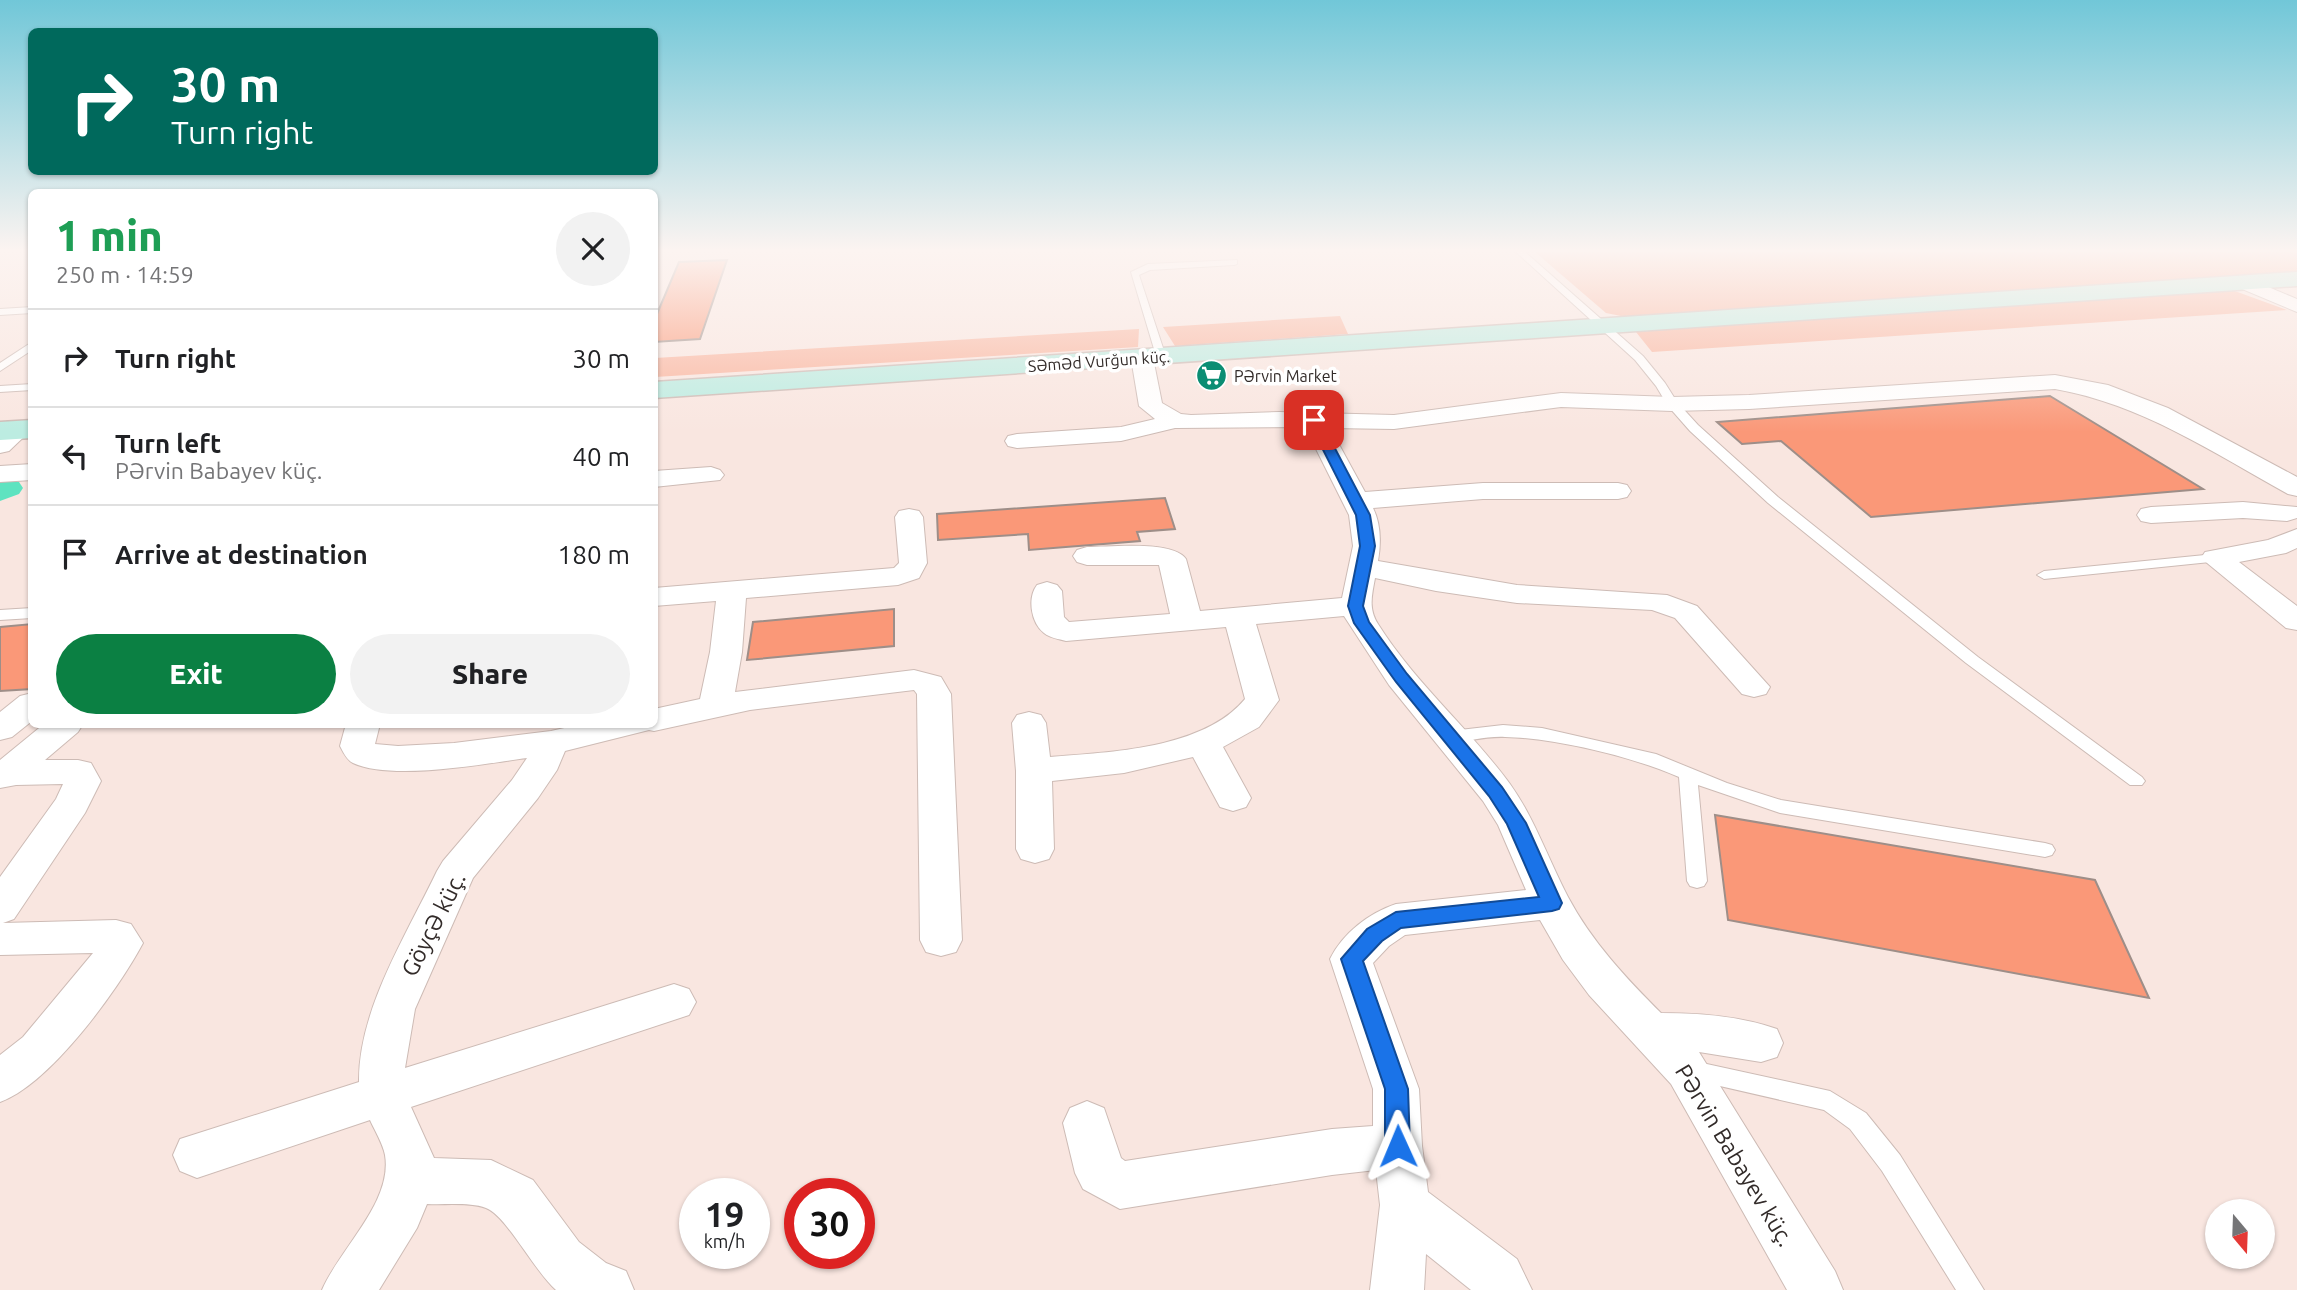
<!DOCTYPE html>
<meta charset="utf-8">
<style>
:root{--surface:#fff;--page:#f2f2f2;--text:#202124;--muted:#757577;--line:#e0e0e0;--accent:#0b8043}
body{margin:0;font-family:Ubuntu,sans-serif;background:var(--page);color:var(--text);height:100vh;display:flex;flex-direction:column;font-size:26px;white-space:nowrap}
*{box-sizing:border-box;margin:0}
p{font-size:23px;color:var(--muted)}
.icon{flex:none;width:38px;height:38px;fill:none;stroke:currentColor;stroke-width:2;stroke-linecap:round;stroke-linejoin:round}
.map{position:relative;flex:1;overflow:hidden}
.drawer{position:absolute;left:28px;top:189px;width:630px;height:539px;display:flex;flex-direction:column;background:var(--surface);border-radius:10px;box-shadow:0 2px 5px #0004}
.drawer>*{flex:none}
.hud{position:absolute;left:28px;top:28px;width:630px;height:147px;border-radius:10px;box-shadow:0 2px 5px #0004;background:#00695c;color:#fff;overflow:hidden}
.needle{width:46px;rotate:161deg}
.fabs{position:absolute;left:2205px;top:1199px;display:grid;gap:14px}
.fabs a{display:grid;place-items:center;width:70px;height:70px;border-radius:50%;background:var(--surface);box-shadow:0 2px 5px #0004;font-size:35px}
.speed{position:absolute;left:679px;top:1178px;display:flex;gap:14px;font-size:35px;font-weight:700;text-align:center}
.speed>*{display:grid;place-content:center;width:91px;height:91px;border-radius:50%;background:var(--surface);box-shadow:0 2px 5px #0004;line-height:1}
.speed small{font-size:18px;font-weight:400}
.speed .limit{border:10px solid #d22;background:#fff;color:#111}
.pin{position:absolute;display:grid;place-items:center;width:60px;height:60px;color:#fff;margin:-30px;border-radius:14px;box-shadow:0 4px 10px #0006}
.me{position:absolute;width:77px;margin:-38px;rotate:359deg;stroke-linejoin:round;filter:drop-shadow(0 0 5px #0008)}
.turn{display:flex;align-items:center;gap:24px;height:147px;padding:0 28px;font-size:32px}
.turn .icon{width:91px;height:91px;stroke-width:2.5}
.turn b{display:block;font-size:49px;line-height:60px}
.round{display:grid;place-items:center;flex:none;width:74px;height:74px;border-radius:37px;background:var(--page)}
.summary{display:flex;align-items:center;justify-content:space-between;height:119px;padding:0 28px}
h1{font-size:42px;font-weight:800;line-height:52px;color:#1e9e55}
.primary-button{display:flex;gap:14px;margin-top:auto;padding:14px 28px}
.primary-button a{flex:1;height:80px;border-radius:42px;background:var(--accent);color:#fff;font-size:28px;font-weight:800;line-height:80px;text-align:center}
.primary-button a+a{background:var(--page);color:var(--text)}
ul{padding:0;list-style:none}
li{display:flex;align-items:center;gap:21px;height:98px;padding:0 28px;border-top:2px solid var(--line)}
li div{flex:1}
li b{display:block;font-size:26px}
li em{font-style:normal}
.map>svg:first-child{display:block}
</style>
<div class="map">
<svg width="2297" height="1290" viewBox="0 0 2297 1290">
<rect width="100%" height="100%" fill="#f9e6e0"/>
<path fill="#f9b59f" d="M1535 252H2293L2297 253V271L1631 318 1606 313Z
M2232 290 2287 310 1652 352 1636 332Z
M1340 316 1348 334 1175 346 1163 327Z
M1139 329 1138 347 655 377V358Z"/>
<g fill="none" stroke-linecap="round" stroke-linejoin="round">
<path fill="#5ee3c0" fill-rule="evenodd" d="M9 480 19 482 23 488 19 494 0 501V482Z"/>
</g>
<path fill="#fa9878" stroke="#9e8e88" stroke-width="2" d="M727 260 700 339 654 342V321L679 262Z
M2050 396 2203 489 1871 517 1781 441 1742 444 1717 422Z
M1165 498 1175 529 1137 532 1140 541 1029 550 1028 534 938 540 937 514Z
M894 609V646L747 660 753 622Z
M32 624V689L0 691V627Z
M1715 815 2095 880 2149 998 1728 920Z"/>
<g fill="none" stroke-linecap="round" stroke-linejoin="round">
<defs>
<path id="service" d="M1516 252H1525L1643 356 1665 383 1677 402 1698 425 1778 497 1978 657 2142 777 2145 781 2142 785H2130L1966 663 1768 503 1690 431 1668 406 1656 386 1635 360Z
M1237 260V264L1234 265 1150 270 1139 275 1166 357 1157 359 1131 272 1148 264Z
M32 307V313L0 315V309Z
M32 342V350L0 371V363Z
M32 384V390L0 392V386Z
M2215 554 2220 555 2222 558 2220 561 2044 579 2037 575 2044 571Z
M32 608V618L0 620V610Z
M1503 725 1542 728 1656 754 1727 783 1781 800 2045 843 2052 845 2055 850 2052 855 2045 857 1780 813 1698 785 1707 881 1704 886 1697 888 1690 886 1687 881 1679 777C1633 757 1555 738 1505 737 1487 736 1469 741 1451 743L1445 741 1442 737 1445 733 1451 731Z
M1693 1061 1830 1091 1866 1113 1900 1155 1984 1290H1956L1882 1171 1850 1129 1824 1110 1685 1078 1682 1071 1685 1064Z"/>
<path id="minor" d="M2242 276 2297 299V312L2235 286 2232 282Z
M1142 351 1150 353 1153 358 1162 403 1181 414 1191 415 1279 412 1394 415 1561 393 1672 397 1749 395 2055 375 2108 385 2168 408 2297 477V496L2288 494C2212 452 2141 404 2055 389L1749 409 1672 411 1561 407 1394 429 1330 428 1365 492 1483 483H1618L1627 485 1631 491 1627 497 1618 499H1483L1373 508C1381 524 1381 544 1378 561L1517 585 1667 595 1697 606 1770 687 1766 694 1754 697 1742 694 1675 618 1652 610 1517 603 1436 591 1375 578C1372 595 1368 608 1378 624 1415 683 1469 728 1510 784 1535 819 1548 859 1568 897 1592 942 1626 978 1661 1013 1700 1013 1740 1016 1777 1029L1783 1043 1777 1057 1761 1062 1699 1052 1835 1271 1843 1290H1787L1671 1084 1589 995 1563 960 1540 920 1405 935 1389 946 1373 963 1419 1089 1422 1146 1428 1192 1517 1259 1532 1290H1471L1426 1254 1424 1290H1370L1380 1205 1376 1170 1332 1175 1120 1209 1083 1189 1075 1173 1063 1123 1070 1108 1087 1101 1104 1108 1121 1158 1125 1161 1332 1129 1373 1126V1089L1330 959C1343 933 1369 913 1396 904L1526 890 1498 825 1483 801 1389 685 1344 616 1256 624 1279 700 1259 727 1223 747 1251 798 1246 807 1233 811 1220 807 1193 757 1124 773 1052 781 1054 849 1049 859 1035 863 1021 859 1016 849V771L1012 723 1017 715 1029 712 1041 715 1046 723 1050 757C1110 752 1204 749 1245 699L1226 627 1066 641C1059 639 1050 638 1044 633 1031 623 1027 598 1037 585L1047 582 1057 585 1062 591 1064 617 1069 622 1170 614 1159 565H1087L1077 562 1073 556 1077 550 1087 547C1110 547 1173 540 1186 559L1200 611 1342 598 1353 546 1349 515 1305 427 1175 428 1121 441 1017 448 1008 446 1005 441 1008 436 1017 434 1121 427 1155 419 1139 406 1131 358 1134 353Z
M19 423 28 425 31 430 9 451 0 453V433L10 425Z
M32 464V480L0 482V466Z
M711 467 720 470 724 475 720 480 654 487V471Z
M2243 502 2297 507V518L2287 521 2243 518 2151 523 2141 521 2137 515 2141 509 2151 507Z
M909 509 919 511 923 517 927 563 919 578 898 585 746 598 742 652 735 692 914 670 941 677 951 694 962 940 956 952 941 956 926 952 920 940 917 694 914 690 750 710 654 731 649 730 565 751 557 770 538 798 473 878 415 1009 405 1068 674 984 689 989 696 1002 689 1015 411 1107 434 1158 491 1160 533 1180 579 1242 606 1263 626 1271 634 1290H556C535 1272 506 1215 486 1208 470 1202 445 1205 427 1204L417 1228 379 1290H322C340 1248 393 1202 385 1155 383 1144 375 1131 370 1120L197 1178 180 1171 173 1155 180 1139 359 1082C358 1010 407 934 437 871L443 861 512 780 527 758C483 764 392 781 353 763 347 760 343 752 340 746L346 724H380L375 744 398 746 454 743 551 731 582 724H654V709L700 699 710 652 716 601 654 606V588L894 568 899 563 895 517 899 511Z
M2297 529V548L2286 553 2239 562 2297 606V630L2286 628 2201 558 2205 552 2268 540Z
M32 693V721L12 737 0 740V712L20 696Z
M44 724H83L78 732 45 760H78L91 763 101 781 85 813 14 919 3 923 116 920 131 924 143 943C118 990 50 1084 0 1102V1055L23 1037 93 953 0 955V877L56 799 63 784 16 785 0 788V760Z"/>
<path id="secondary" d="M2297 272V286L654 398V382Z
M32 420V438L0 440V422Z"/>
</defs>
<use href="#service" stroke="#cdbbb5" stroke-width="2"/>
<use href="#minor" stroke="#cdbbb5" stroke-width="2"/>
<use href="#secondary" stroke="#cdbbb5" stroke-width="3"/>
<use href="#service" fill="#fff" fill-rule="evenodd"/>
<use href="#minor" fill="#fff" fill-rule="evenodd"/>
<use href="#secondary" fill="#bcece1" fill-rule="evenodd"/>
</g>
<linearGradient id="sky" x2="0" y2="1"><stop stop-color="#71c7d8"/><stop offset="0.58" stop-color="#fcf4f1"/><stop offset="1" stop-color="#fcf4f1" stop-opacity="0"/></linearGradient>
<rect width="2297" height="432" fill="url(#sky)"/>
<path fill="#1a73e8" stroke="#114b97" stroke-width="2" d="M1314 417 1320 420 1370 515 1375 546 1363 606 1369 622 1407 674 1502 787 1526 823 1562 903 1559 909 1552 911 1401 928 1382 941 1363 961 1408 1089 1410 1146 1406 1154 1398 1158 1389 1154 1385 1146V1089L1341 959 1367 929 1396 912 1539 897 1507 824 1489 796 1396 682 1354 623 1348 606 1360 546 1356 515 1308 420Z"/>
<defs>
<symbol id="supermarket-disc" viewBox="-11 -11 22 22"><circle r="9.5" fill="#0b8d73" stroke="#fff"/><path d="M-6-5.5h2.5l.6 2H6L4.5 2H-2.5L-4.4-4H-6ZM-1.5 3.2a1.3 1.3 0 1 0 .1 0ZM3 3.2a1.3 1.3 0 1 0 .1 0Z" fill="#fff"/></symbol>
</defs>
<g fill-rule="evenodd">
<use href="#supermarket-disc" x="1194" y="358" width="35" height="35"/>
</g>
<g text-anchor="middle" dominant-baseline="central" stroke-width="7" stroke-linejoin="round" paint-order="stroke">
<g font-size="16" fill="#322b29" stroke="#fff">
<text transform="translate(1099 361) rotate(-4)">Səməd Vurğun küç.</text>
</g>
<g font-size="16" fill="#322b29" stroke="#fff" text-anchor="start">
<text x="1234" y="376">Pərvin Market</text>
</g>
<g font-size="23" fill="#322b29" stroke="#fff">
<text transform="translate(433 924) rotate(-63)">Göyçə küç.</text>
<text transform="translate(1735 1155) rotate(59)">Pərvin Babayev küç.</text>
</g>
</g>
</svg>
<div class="fabs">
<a><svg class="needle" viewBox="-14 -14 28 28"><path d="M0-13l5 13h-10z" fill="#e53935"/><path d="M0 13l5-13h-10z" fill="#757577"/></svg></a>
</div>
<div class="speed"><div>19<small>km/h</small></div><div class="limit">30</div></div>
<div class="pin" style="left:1314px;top:420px;background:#d93025"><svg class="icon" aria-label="arrive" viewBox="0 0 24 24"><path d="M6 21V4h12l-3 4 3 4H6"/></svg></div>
<svg class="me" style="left:1398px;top:1146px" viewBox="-20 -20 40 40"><path d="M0-17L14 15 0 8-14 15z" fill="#1a73e8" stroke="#fff" stroke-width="4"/></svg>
<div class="hud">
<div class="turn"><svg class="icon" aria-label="right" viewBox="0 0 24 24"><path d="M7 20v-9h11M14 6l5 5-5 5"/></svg><div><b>30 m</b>Turn right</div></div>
</div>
<section class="drawer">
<div class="summary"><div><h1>1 min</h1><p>250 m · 14:59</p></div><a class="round"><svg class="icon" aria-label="close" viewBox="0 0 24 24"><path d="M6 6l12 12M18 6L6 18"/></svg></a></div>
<ul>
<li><svg class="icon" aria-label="right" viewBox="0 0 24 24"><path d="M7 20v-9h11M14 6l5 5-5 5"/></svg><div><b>Turn right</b></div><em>30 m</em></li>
<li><svg class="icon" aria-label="left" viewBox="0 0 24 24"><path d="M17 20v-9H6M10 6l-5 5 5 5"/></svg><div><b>Turn left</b><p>Pərvin Babayev küç.</p></div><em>40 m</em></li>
<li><svg class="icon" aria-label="arrive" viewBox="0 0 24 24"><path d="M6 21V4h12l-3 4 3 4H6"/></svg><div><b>Arrive at destination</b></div><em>180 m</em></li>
</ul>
<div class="primary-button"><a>Exit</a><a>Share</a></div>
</section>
</div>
